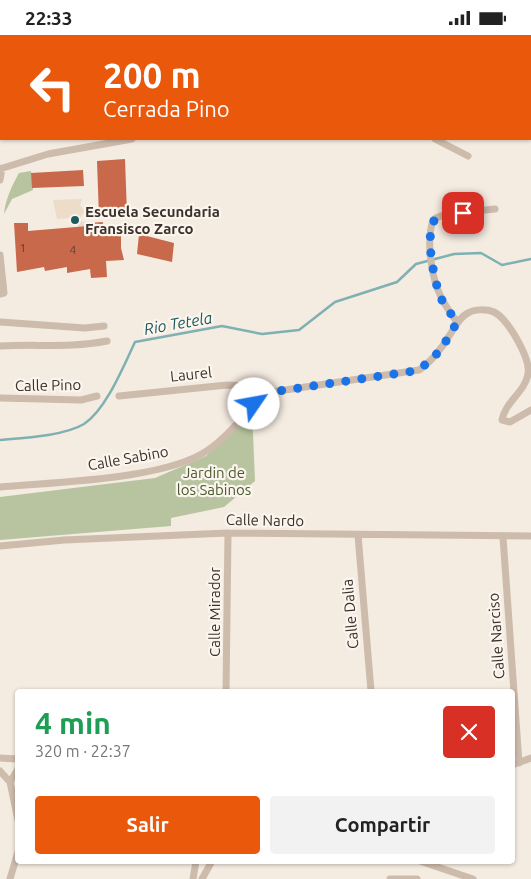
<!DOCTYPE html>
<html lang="es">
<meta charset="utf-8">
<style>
:root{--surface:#fff;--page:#f2f2f2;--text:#222;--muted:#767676;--accent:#ea580c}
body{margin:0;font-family:Ubuntu,sans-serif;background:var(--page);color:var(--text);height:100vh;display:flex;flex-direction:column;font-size:19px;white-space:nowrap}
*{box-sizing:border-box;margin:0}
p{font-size:16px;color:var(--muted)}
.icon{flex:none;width:28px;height:28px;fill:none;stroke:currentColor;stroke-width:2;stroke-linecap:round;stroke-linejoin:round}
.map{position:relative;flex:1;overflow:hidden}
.side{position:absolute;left:15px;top:654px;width:500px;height:175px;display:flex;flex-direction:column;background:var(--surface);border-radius:5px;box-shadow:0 1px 4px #0004}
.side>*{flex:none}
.guide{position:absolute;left:0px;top:0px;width:531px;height:105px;box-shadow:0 1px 4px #0004;background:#ea580c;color:#fff;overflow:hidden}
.pin{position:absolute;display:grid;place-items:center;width:42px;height:42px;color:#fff;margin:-21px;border-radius:10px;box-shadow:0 2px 8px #0006}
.me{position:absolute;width:55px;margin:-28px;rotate:57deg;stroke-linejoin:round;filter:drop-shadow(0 0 4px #0008)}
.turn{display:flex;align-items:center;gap:18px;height:105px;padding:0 20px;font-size:22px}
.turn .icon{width:65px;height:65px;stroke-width:2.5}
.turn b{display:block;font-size:35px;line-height:42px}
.round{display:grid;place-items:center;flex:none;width:52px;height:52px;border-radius:5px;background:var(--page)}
.overview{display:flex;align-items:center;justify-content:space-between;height:85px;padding:0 20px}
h1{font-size:30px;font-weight:600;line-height:38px;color:#1e9e55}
.cta{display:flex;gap:10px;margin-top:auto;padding:10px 20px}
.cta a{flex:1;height:58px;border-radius:5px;background:var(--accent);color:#fff;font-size:20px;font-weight:600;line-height:58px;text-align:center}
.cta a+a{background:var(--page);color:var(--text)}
.status{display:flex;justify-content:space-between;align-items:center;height:35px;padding:0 25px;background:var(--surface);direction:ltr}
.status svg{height:14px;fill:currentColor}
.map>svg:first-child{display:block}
</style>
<div class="status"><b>22:33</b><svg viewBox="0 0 49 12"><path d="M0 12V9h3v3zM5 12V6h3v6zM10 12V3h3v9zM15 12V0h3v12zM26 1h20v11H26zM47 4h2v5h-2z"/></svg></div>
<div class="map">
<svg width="531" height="844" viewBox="0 0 531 844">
<rect width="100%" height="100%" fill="#f4ebe1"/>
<path fill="#b8c4a0" d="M193 0H284L279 1Z
M31 136 33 155 12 164 4 179C5 166 12 150 19 138Z
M252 375 255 446 224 472 171 483V491L0 505V462L155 443 206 421Z"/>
<path fill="#ecdcc8" d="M82 164 80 170 86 178 82 179 80 184 83 187 87 186 90 234 84 235 77 181 74 179 69 183 57 184 53 165Z"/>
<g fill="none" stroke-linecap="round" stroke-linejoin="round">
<path stroke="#7fb0b2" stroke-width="2.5" d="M0 405C23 403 64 401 84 389 106 375 124 330 135 307L222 291 262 299 299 295 335 267 397 247 416 229 454 219 481 218 502 230 531 224"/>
</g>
<path fill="#c8694b" d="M125 124 127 179 99 182 97 126Z
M83 135 84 151 32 153 31 138Z
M103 187 104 201H121V213L124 225 106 226 107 242 91 243 90 234 67 238V232L45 236 44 232 17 237 14 188H28V196L88 191V188Z
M139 199 174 208 172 227 137 219Z"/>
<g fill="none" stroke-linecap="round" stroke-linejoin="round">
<path stroke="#cdbbac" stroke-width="7" d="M191 0V1
M440 1V0
M501 1 504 0
M0 31H1
M0 76 1 75
M435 104 468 121
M0 134 48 119 132 104
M0 145 2 133
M0 220 4 258 0 259
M0 287 85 293 104 291
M457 287C452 280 446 272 442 264 431 243 426 207 433 185 444 176 480 176 495 174
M0 311C36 309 71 313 107 306
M119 361 227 350 247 351 265 358 419 335C430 328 442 313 449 301 455 293 458 283 468 278 474 274 487 274 494 277 508 284 531 324 528 339 525 357 505 367 502 385L510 387 531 375
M0 363 81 365 97 361
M0 452C54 447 165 445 208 415 230 400 247 376 265 358
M358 500 371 656
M503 502 519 728
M0 511 64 505 228 498 531 501
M226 656 228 498
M0 723 18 724
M512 730 531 723
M0 736 10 747 18 785
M10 747 18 734
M420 826 473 844
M10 844 18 817
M193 844 196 826
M202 844 212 826
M390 844H417"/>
</g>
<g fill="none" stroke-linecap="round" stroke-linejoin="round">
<path stroke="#1a73e8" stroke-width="9" stroke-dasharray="0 16.2" d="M254 369 265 358 408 337C432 333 446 307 457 287 451 279 444 270 440 261 434 244 423 194 437 182L463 178"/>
</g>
<circle fill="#1f5a5e" stroke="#fbf5ee" stroke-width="2" cx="75" cy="185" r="5"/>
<g text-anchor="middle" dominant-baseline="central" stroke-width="4.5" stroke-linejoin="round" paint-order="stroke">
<g font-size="12" fill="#5e3e33">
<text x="23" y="212">1</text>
<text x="73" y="214">4</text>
</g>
<g font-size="15" font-weight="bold" fill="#3b302b" stroke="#fbf5ee" text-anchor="start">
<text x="85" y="176">Escuela Secundaria<tspan x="85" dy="17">Fransisco Zarco</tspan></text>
</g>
<g font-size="15" fill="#3b302b" stroke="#fbf5ee">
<text transform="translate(191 339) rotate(-6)">Laurel</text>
<text transform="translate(48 350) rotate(-1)">Calle Pino</text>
<text transform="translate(128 423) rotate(-10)">Calle Sabino</text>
<text transform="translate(265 485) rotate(1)">Calle Nardo</text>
<text transform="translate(214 577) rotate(-90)">Calle Mirador</text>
<text transform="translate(350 579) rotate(-95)">Calle Dalia</text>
<text transform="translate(496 601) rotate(-94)">Calle Narciso</text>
</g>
<g font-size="15" fill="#4a5a2e" stroke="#fbf5ee">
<text x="214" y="437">Jardin de<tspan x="214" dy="17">los Sabinos</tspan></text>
</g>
<g font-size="16" font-style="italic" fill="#1f5a5e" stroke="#fbf5ee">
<text transform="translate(178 288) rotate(-10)">Rio Tetela</text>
</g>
</g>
</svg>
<div class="pin" style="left:463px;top:178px;background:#d93025"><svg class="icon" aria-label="arrive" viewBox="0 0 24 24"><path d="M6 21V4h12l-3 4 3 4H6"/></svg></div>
<svg class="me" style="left:254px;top:369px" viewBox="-20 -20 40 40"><circle r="19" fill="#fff"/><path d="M0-13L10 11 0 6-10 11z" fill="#1a73e8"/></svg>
<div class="guide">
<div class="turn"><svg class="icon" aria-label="left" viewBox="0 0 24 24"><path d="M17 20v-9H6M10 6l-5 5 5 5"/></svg><div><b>200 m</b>Cerrada Pino</div></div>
</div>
<section class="side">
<div class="overview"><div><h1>4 min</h1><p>320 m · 22:37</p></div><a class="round" style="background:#d93025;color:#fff"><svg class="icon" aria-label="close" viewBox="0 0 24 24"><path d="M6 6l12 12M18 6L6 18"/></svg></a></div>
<div class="cta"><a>Salir</a><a>Compartir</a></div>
</section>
</div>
